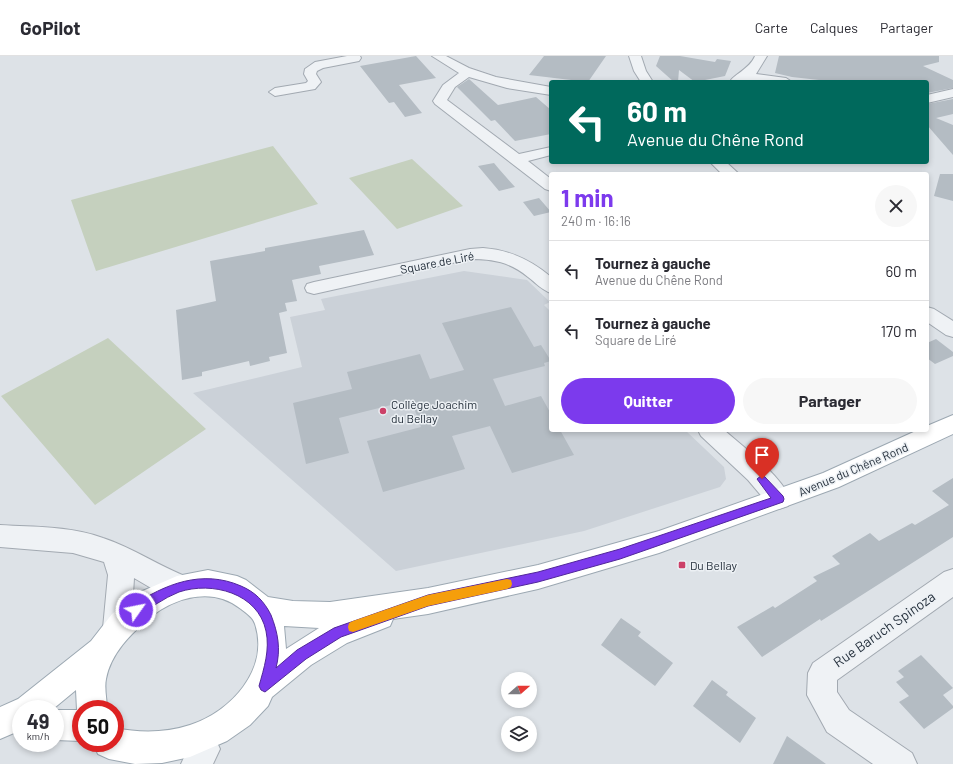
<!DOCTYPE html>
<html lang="fr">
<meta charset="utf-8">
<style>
:root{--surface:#fff;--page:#f7f7f7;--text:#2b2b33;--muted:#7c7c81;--line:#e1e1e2;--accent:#7c3aed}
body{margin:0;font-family:Barlow,sans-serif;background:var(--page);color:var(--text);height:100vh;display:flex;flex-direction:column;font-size:15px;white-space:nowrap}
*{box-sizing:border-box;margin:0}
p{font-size:13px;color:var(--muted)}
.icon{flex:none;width:22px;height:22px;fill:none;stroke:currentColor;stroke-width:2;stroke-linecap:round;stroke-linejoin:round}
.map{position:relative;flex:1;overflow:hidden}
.side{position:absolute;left:549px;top:116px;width:380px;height:260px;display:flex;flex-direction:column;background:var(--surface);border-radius:4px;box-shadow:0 2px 6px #0003}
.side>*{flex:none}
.banner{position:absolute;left:549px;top:24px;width:380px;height:84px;border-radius:4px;box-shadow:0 2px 6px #0003;background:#00695c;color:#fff;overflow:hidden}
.needle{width:26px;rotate:69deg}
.buttons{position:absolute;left:501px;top:616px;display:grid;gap:8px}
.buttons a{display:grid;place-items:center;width:36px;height:36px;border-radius:50%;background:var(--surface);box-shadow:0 2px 6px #0003;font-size:20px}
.speed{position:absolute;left:12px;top:644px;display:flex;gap:8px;font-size:20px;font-weight:700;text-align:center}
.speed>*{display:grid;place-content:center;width:52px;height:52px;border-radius:50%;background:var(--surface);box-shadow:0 2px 6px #0003;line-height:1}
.speed small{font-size:10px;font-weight:400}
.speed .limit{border:6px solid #d22;background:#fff;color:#111}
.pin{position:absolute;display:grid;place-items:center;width:34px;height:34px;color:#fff;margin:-41px -17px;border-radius:50% 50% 50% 0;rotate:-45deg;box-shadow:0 0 4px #0007}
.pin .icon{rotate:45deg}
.me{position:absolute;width:44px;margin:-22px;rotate:57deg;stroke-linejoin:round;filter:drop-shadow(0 0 3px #0008)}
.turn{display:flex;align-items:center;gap:14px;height:84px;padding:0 12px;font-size:18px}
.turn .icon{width:52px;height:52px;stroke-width:2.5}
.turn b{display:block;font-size:28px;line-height:34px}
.round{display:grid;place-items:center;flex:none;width:42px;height:42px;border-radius:21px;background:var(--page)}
.summary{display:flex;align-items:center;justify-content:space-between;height:68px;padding:0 12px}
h1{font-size:24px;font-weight:700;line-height:30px;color:var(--accent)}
.button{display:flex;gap:8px;margin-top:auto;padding:8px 12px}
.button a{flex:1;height:46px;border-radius:24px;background:var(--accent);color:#fff;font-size:16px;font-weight:700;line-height:46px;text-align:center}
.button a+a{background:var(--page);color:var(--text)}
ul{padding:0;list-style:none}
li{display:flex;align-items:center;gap:12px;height:60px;padding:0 12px;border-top:1px solid var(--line)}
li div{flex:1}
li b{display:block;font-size:15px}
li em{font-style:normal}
header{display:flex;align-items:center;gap:24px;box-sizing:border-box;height:56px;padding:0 20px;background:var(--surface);border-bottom:1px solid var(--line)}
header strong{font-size:19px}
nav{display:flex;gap:22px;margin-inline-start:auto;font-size:14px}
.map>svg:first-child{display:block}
</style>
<header>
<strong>GoPilot</strong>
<nav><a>Carte</a><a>Calques</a><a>Partager</a></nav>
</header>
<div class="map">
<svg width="953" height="708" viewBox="0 0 953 708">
<rect width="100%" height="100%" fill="#dde2e7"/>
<path fill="#cbd1d8" d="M464 215 527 224 550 246 544 249 551 256V374H685L724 411 726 423 720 431 584 475 396 515 193 337 302 311 290 261 325 254 321 243Z"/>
<path fill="#c5d0be" d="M273 90 318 148 96 215 71 144Z
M412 103 463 150 397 173 349 122Z
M108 282 206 373 95 449 1 340Z"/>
<path fill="#b4bcc3" d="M416 0 436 22 399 29 422 57 405 61 394 46 389 47 360 10Z
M544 0H606L588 26 529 19Z
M660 0H680L715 6 717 3 731 5 725 20 695 26 679 14 678 26H674L656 10Z
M779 0H939V6L923 10 953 24V32L927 37V26H837L792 21 775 17Z
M469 23 498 49 536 41 551 54V78L515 85 495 64 491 65 457 31Z
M953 43V58L936 62 953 69V99L927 69V48Z
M494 107 499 113 515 131 499 135 478 110Z
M940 118H953V145L934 140Z
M539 142 551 156 534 160 523 146Z
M364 174 374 199 319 210 321 218 292 224 297 245 285 247 287 255 279 257 287 297 269 301 270 305 250 310 249 305 202 316V320L182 324 176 254 216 245 210 205 265 195V192Z
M511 251 534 291 541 289 551 305 544 307 545 310 493 323 505 350 541 340 551 358V374H560L574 399 512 417 490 370 452 380 465 413 383 436 367 385 421 371 411 344 339 362 349 397 306 408 293 347 352 333 347 316 420 298 430 323 464 314 442 267Z
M936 283 953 296V300L935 308 927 302V287Z
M953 422V481L821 565 820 563 762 601 737 571 773 550 775 552 817 525 813 521 840 508 832 500 870 477 879 485 912 467 915 469 949 449 932 435Z
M621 562 641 576 638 580 673 607 655 630 601 589Z
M921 599 953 632 943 639 953 650V652L924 673 899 646 909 640 896 626 904 621 898 615Z
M712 624 728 636 726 639 756 662 740 687 693 650Z
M787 680 826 708H773Z"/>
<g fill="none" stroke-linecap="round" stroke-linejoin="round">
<defs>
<path id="minor" d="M347 0H360L361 2 359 5 323 12 317 15 316 18 321 26 315 33 275 40 269 36 275 32 306 27 308 25 304 18 305 13 315 6Z
M432 0H446L469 12 496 21 551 31V39L507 32 469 21 455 31 447 44 519 98 551 91V99L528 105 551 123V135L545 133 435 48 433 45 443 29 459 17Z
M629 0H641L646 15 653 26H641L634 15Z
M755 0H767L756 18 786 22 792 26C778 26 764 25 750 24 745 24 737 26 730 26 731 20 750 13 755 0Z
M953 33V41L927 47V39Z
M710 106H726L739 118H722Z
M483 192C510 194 531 204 551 221V237C542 234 536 227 528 221 510 206 493 203 470 203L314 238 307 236 305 232 307 228 314 226 470 193Z
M927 251 934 253 953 265V281L946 279 927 266Z
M698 374H724C746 393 778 417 791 443L788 450 779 453 770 450 748 424 701 380Z
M0 469C34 471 71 470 103 482 134 492 160 511 190 522L194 531 190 540 180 544 151 532 134 522 131 572 127 582 117 586 107 582 103 572 108 519 104 506 73 497 0 491Z
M953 513V541L837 624V636L849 654 912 697 917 708H873L827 676 807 639 808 617 813 607 944 516Z
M204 677 215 682 220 693 213 708H181L193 682Z"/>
<path id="major" d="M953 359V378L839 431 659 497 538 533 428 558 393 563 390 570 347 587 311 609 272 641 268 650 250 669 227 685 190 701 162 707 135 708 109 703 98 698 93 687H115V672C140 677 165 677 190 669 231 656 270 613 255 568 253 561 246 557 241 553 213 530 175 541 149 562 131 578 111 597 106 623 104 632 107 644 107 653H81V685L55 684V654H77L76 634 53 653H21V674L0 683V651L18 643 91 585 112 558 138 537 177 520 208 514 237 520 246 524 268 541 293 545 330 546 428 532 538 509 659 475 823 417 918 374H927V370ZM284 570 319 572 286 593Z"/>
</defs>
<use href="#minor" stroke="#a2a9b1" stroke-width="2"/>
<use href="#major" stroke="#9ca8b2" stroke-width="2"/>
<use href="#minor" fill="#eff2f5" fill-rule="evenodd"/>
<use href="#major" fill="#fff" fill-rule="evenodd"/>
</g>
<path fill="#7c3aed" stroke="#51269a" d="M762 419 765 421 783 440 784 443 783 446 620 503 538 526 428 550 341 581 306 603 265 636 261 634 259 630C264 612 270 594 266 575 258 537 212 525 179 536 163 542 151 553 136 559L132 558 130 554 132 550C165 528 202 513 241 530 255 536 264 545 271 559 278 577 281 593 276 612L297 594 334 572 428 539 538 516 620 493 771 442 757 423Z"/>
<path fill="#f59e0b" d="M507 523 511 524 512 528 511 531 507 533 428 550 353 576 349 575 348 571 349 567 353 565 428 539Z"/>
<g fill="#cc4168" stroke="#ecf0f4" stroke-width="1.5">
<circle cx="383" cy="355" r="4"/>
<rect x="678" y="505" width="8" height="8" rx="2"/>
</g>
<g text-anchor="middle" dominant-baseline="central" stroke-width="3" stroke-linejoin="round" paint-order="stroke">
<g font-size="12" fill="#26313d" stroke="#ecf0f4">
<text transform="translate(437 206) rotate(-11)">Square de Liré</text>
<text transform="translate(853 413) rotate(-23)">Avenue du Chêne Rond</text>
</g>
<g font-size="12" fill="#26313d" stroke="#ecf0f4" text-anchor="start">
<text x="391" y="348">Collège Joachim<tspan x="391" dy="14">du Bellay</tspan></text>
<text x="690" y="509">Du Bellay</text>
</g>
<g font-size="14" fill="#26313d" stroke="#ecf0f4">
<text transform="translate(884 573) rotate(-35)">Rue Baruch Spinoza</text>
</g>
</g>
</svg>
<div class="buttons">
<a><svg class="needle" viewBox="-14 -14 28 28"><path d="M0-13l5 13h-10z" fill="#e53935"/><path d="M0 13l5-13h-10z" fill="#7c7c81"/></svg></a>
<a><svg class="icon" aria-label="layers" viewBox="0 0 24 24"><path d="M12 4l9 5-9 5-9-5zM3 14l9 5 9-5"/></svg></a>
</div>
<div class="speed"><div>49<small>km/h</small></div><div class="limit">50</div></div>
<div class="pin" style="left:762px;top:423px;background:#d93025"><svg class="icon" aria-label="arrive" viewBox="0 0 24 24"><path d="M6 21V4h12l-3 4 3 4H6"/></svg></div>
<svg class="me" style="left:136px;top:554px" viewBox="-20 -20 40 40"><circle r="17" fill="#7c3aed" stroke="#fff" stroke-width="3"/><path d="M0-11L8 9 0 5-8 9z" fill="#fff"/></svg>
<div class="banner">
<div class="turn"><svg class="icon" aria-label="left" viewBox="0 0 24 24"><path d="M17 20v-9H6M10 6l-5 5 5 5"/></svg><div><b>60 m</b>Avenue du Chêne Rond</div></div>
</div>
<section class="side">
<div class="summary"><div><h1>1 min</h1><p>240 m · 16:16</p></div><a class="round"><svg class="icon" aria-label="close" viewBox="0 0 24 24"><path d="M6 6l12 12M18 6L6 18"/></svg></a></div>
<ul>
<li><svg class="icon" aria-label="left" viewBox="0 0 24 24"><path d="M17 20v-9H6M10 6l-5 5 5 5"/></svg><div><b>Tournez à gauche</b><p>Avenue du Chêne Rond</p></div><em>60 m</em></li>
<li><svg class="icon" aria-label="left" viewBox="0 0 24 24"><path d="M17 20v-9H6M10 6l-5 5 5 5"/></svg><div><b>Tournez à gauche</b><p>Square de Liré</p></div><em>170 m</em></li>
</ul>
<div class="button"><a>Quitter</a><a>Partager</a></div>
</section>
</div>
